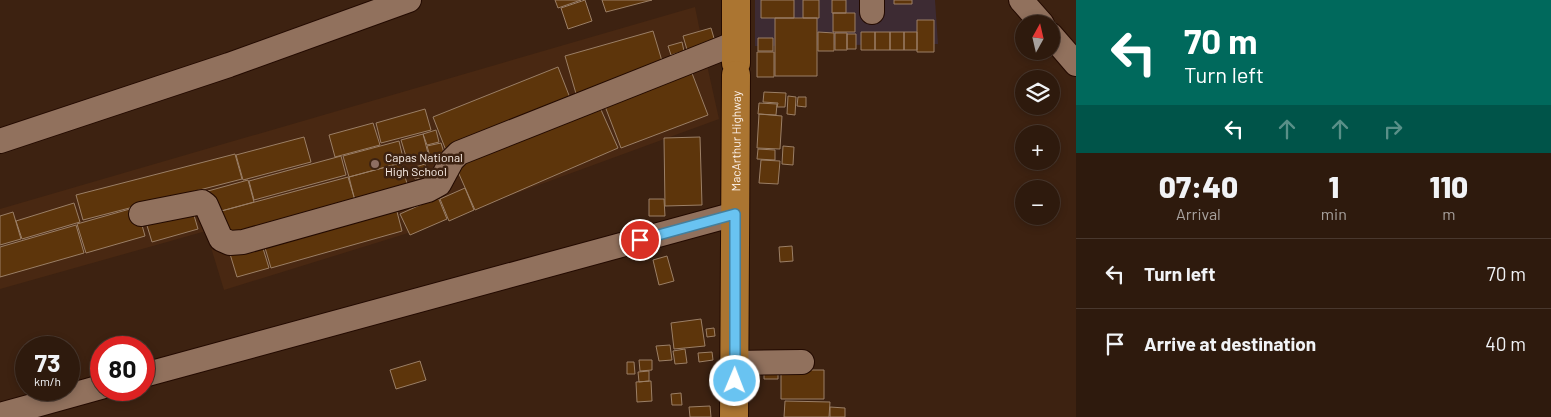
<!DOCTYPE html>
<meta charset="utf-8">
<style>
:root{--surface:#2e1a0d;--page:#3a271b;--text:#f1f3f6;--muted:#a7a19d;--line:#49382e}
body{margin:0;font-family:Barlow,sans-serif;background:var(--page);color:var(--text);height:100vh;display:flex;flex-direction:column;font-size:19px;white-space:nowrap}
*{box-sizing:border-box;margin:0}
p{font-size:16px;color:var(--muted)}
.icon{flex:none;width:28px;height:28px;fill:none;stroke:currentColor;stroke-width:2;stroke-linecap:round;stroke-linejoin:round}
.map{position:relative;flex:1;overflow:hidden}
.drawer{display:flex;flex-direction:column;background:var(--surface);width:475px}
.drawer>*{flex:none}
.top-card{background:#00695c;color:#fff;overflow:hidden}
.needle{width:32px;rotate:8deg}
.fabs{position:absolute;left:1015px;top:15px;display:grid;gap:10px}
.fabs a{display:grid;place-items:center;width:45px;height:45px;border-radius:50%;background:var(--surface);box-shadow:0 2px 8px #0003,0 0 0 1px var(--line);font-size:25px}
.speed{position:absolute;left:15px;top:336px;display:flex;gap:10px;font-size:25px;font-weight:700;text-align:center}
.speed>*{display:grid;place-content:center;width:65px;height:65px;border-radius:50%;background:var(--surface);box-shadow:0 2px 8px #0003,0 0 0 1px var(--line);line-height:1}
.speed small{font-size:12px;font-weight:400}
.speed .limit{border:8px solid #d22;background:#fff;color:#111}
.pin{position:absolute;display:grid;place-items:center;width:42px;height:42px;color:#fff;margin:-21px;border:2px solid #fff;border-radius:50%;box-shadow:0 1px 5px #0007}
.me{position:absolute;width:55px;margin:-28px;rotate:1deg;stroke-linejoin:round;filter:drop-shadow(0 0 4px #0008)}
.turn{display:flex;align-items:center;gap:18px;height:105px;padding:0 25px;font-size:22px}
.turn .icon{width:65px;height:65px;stroke-width:2.5}
.turn b{display:block;font-size:35px;line-height:42px}
.lanes{display:flex;align-items:center;height:48px;padding:0 25px;background:#0003;justify-content:center;gap:25px;direction:ltr}
.lanes .off{opacity:.35}
.eta{display:flex;justify-content:space-evenly;align-items:center;height:85px;text-align:center}
.eta b{font-size:30px;font-weight:800;line-height:35px}
ul{padding:0;list-style:none}
li{display:flex;align-items:center;gap:15px;height:70px;padding:0 25px;border-top:1px solid var(--line)}
li div{flex:1}
li b{display:block;font-size:19px}
li em{font-style:normal}
main{display:flex;flex:1;min-height:0}
.map>svg:first-child{display:block}
</style>
<main>
<div class="map">
<svg width="1076" height="417" viewBox="0 0 1076 417">
<rect width="100%" height="100%" fill="#3d2211"/>
<path fill="#3d2b33" d="M755 0H935L938 44 755 46Z"/>
<path fill="#492812" d="M695 7 705 56 719 119 405 234 224 290 206 231 0 289V209Z"/>
<path fill="#5d350b" stroke="#9b7f66" d="M555 0H581L558 8Z
M585 0 592 21 568 29 561 8Z
M602 0H652L606 12Z
M761 0H794V18H761Z
M803 0H819V18H803Z
M832 0H846V13H832Z
M894 0H912V4H894Z
M833 13H855V32H833Z
M775 18H817V76H775Z
M917 20H934V52H917Z
M711 28 716 45 688 53 683 36Z
M653 31 665 71 577 97 565 56Z
M818 32 834 33V51H818Z
M861 32H875V50H861Z
M875 32H890V50H875Z
M890 32H904V50H890Z
M904 32H917V50H904Z
M835 33H847V50H835Z
M847 34H856V49H847Z
M758 38H773V51H758Z
M682 42 684 51 671 55 668 46Z
M757 52H774V77H757Z
M558 67 572 103 447 153 433 117Z
M690 68 708 115 621 148 603 101Z
M764 92 786 93 785 107H777L778 103 763 102Z
M788 96 796 97 795 115 787 114Z
M798 97H806V107L797 106Z
M598 103 618 148 475 210 455 165Z
M759 103 777 104 776 115 758 114Z
M425 109 431 130 381 143 376 123Z
M759 114 782 116 780 149 757 148Z
M373 123 380 145 335 157 329 135Z
M436 130 439 142 427 145 423 134Z
M423 134 429 157 408 163 401 140Z
M304 137 311 162 243 180 236 155Z
M700 137 702 205 665 206 664 138Z
M399 141 404 162 349 177 343 156Z
M441 143 445 156 431 160 427 146Z
M783 146 794 147 793 165 782 164Z
M758 149 775 150V160L757 159Z
M235 154 242 179 83 220 76 195Z
M341 156 346 175 254 200 249 181Z
M761 160 780 161 778 184 759 183Z
M401 163 408 187 355 201 349 177Z
M425 164 428 176 415 179 412 168Z
M348 177 355 200 221 237 214 213Z
M248 180 254 202 214 213 208 191Z
M465 188 474 210 449 221 440 199Z
M438 197 447 219 410 235 400 214Z
M649 199H664L665 216H649Z
M74 203 80 222 22 239 16 221Z
M395 204 402 231 271 268 263 241Z
M191 205 198 229 152 242 145 219Z
M137 207 145 236 86 253 77 224Z
M13 212 21 239 0 245V216Z
M76 225 84 253 0 277V247Z
M262 245 269 268 237 277 230 254Z
M792 246 793 261 780 262 779 247Z
M667 256 674 281 659 285 653 260Z
M701 319 705 346 674 349 671 323Z
M714 328 715 336 707 337 706 329Z
M670 345 672 360 659 361 656 346Z
M685 349 687 363 675 364 673 351Z
M712 352 713 360 699 362 698 353Z
M639 360H652V370L640 371Z
M420 361 426 380 396 389 390 370Z
M627 362H634L635 374H627Z
M781 370H824V399H781Z
M649 371V381L639 382 638 372Z
M764 371 778 372V379H764Z
M651 381 652 401 637 402 636 382Z
M681 393 682 405H672L671 394Z
M785 401 830 402 829 417H784Z
M710 406 711 417H690L689 407Z
M830 407 845 408V417H830Z"/>
<g fill="none" stroke-linecap="round" stroke-linejoin="round">
<defs>
<path id="minor" d="M872 0V12
M1021 0 1042 24
M1051 35 1076 64
M0 141 229 65 409 0
M141 214 202 202 206 205 221 239 230 243 243 242 428 190 439 184 452 160 459 153 736 43
M735 363 802 362
M144 375 735 214
M0 415 101 387"/>
<g id="highway">
<path d="M736 63V0"/>
<path id="s1" d="M734 417 736 75"/>
</g>
</defs>
<use href="#minor" stroke="#230a00" stroke-width="26"/>
<use href="#highway" stroke="#230a00" stroke-width="30"/>
<use href="#minor" stroke="#91715d" stroke-width="24"/>
<use href="#highway" stroke="#ab7531" stroke-width="28"/>
</g>
<g fill="none" stroke-linecap="round" stroke-linejoin="round">
<defs>
<path id="route" d="M640 240 735 214V381"/>
</defs>
<use href="#route" stroke="#447f9d" stroke-width="12"/>
<use href="#route" stroke="#69c3f1" stroke-width="9"/>
</g>
<circle fill="#8d6e63" stroke="#3d2211" stroke-width="2" cx="375" cy="164" r="5"/>
<g text-anchor="middle" dominant-baseline="central" stroke-width="5" stroke-linejoin="round" paint-order="stroke">
<g font-size="12" fill="#fef3ec" stroke="#3d2211">
<text stroke="none"><textPath href="#s1" startOffset="276">MacArthur Highway</textPath></text>
</g>
<g font-size="12" fill="#fef3ec" stroke="#3d2211" text-anchor="start">
<text x="385" y="157">Capas National<tspan x="385" dy="14">High School</tspan></text>
</g>
</g>
</svg>
<div class="fabs">
<a><svg class="needle" viewBox="-14 -14 28 28"><path d="M0-13l5 13h-10z" fill="#e53935"/><path d="M0 13l5-13h-10z" fill="#a7a19d"/></svg></a>
<a><svg class="icon" aria-label="layers" viewBox="0 0 24 24"><path d="M12 4l9 5-9 5-9-5zM3 14l9 5 9-5"/></svg></a>
<a>+</a>
<a>−</a>
</div>
<div class="speed"><div>73<small>km/h</small></div><div class="limit">80</div></div>
<div class="pin" style="left:640px;top:240px;background:#d93025"><svg class="icon" aria-label="arrive" viewBox="0 0 24 24"><path d="M6 21V4h12l-3 4 3 4H6"/></svg></div>
<svg class="me" style="left:735px;top:381px" viewBox="-20 -20 40 40"><circle r="17" fill="#69c3f1" stroke="#fff" stroke-width="3"/><path d="M0-11L8 9 0 5-8 9z" fill="#fff"/></svg>
</div>
<section class="drawer">
<div class="top-card">
<div class="turn"><svg class="icon" aria-label="left" viewBox="0 0 24 24"><path d="M17 20v-9H6M10 6l-5 5 5 5"/></svg><div><b>70 m</b>Turn left</div></div>
<div class="lanes"><svg class="icon" aria-label="left" viewBox="0 0 24 24"><path d="M17 20v-9H6M10 6l-5 5 5 5"/></svg><svg class="icon off" aria-label="ahead" viewBox="0 0 24 24"><path d="M12 20V5M6 11l6-6 6 6"/></svg><svg class="icon off" aria-label="ahead" viewBox="0 0 24 24"><path d="M12 20V5M6 11l6-6 6 6"/></svg><svg class="icon off" aria-label="right" viewBox="0 0 24 24"><path d="M7 20v-9h11M14 6l5 5-5 5"/></svg></div>
</div>
<div class="eta">
<div><b>07:40</b><p>Arrival</p></div>
<div><b>1</b><p>min</p></div>
<div><b>110</b><p>m</p></div>
</div>
<ul>
<li><svg class="icon" aria-label="left" viewBox="0 0 24 24"><path d="M17 20v-9H6M10 6l-5 5 5 5"/></svg><div><b>Turn left</b></div><em>70 m</em></li>
<li><svg class="icon" aria-label="arrive" viewBox="0 0 24 24"><path d="M6 21V4h12l-3 4 3 4H6"/></svg><div><b>Arrive at destination</b></div><em>40 m</em></li>
</ul>
</section>
</main>
